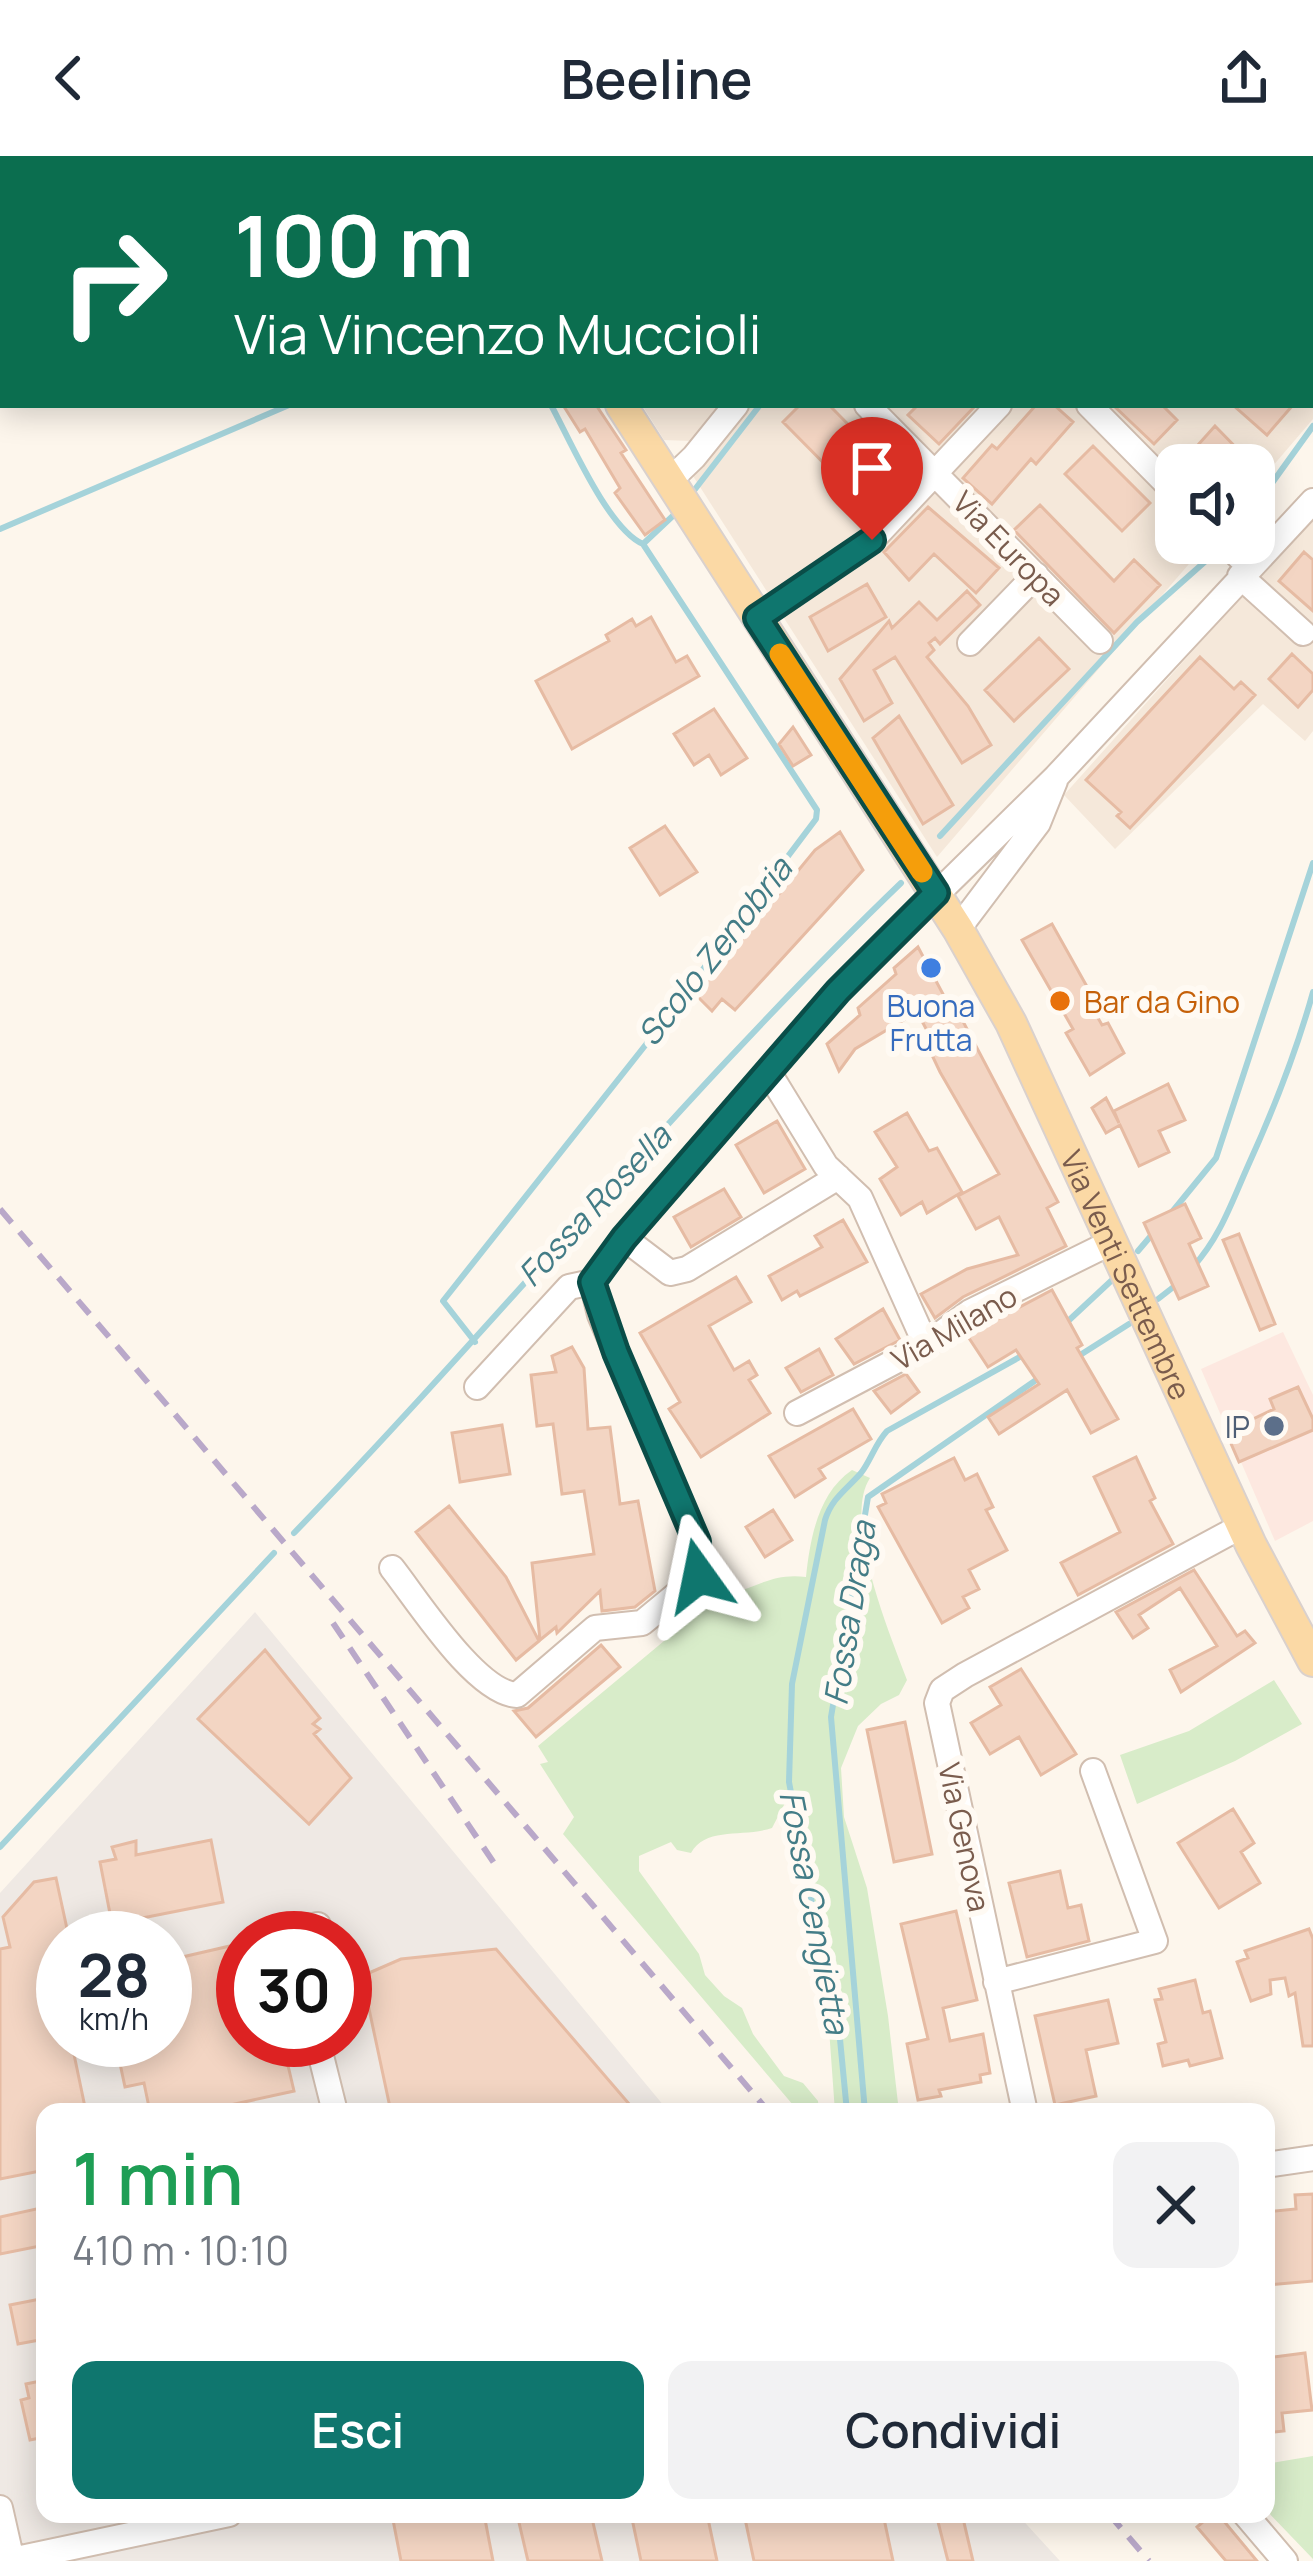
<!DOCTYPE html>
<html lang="it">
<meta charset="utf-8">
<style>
:root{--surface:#fff;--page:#f2f2f3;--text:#1f2937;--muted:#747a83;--accent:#0f766e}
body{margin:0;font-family:Manrope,sans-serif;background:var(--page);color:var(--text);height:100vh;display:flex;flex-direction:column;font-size:45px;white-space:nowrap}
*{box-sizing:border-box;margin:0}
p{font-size:39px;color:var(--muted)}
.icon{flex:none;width:66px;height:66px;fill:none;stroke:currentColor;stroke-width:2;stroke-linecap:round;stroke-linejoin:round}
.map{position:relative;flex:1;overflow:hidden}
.drawer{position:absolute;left:36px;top:1947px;width:1239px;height:420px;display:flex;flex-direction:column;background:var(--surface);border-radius:24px;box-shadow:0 6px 30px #0003}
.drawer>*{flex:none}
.banner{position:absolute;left:0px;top:0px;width:1314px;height:252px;box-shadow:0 6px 30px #0003;background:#0b6e4f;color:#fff;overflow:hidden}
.buttons{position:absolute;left:1155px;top:288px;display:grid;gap:24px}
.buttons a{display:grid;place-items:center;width:120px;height:120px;border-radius:24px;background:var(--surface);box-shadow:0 6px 30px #0003;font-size:60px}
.speed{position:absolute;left:36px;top:1755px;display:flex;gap:24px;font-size:60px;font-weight:700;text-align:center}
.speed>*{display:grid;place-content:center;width:156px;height:156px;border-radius:50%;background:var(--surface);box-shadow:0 6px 30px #0003;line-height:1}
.speed small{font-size:30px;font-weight:400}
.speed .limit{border:18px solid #d22;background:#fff;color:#111}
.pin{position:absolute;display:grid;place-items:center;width:102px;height:102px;color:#fff;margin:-123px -51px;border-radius:50% 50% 50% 0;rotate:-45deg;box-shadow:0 0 12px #0007}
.pin .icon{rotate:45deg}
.me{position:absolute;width:132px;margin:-66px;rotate:348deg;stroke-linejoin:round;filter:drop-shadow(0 0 9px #0008)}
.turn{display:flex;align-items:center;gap:42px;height:252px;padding:0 36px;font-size:54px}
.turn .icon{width:156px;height:156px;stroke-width:2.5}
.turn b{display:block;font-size:84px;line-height:102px}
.round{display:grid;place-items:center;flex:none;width:126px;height:126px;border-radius:24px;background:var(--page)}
.summary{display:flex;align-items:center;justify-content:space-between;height:204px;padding:0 36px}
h1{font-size:72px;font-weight:600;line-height:90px;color:#1e9e55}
.cta{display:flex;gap:24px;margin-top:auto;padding:24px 36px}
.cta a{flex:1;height:138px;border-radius:24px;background:var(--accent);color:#fff;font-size:48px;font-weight:600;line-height:138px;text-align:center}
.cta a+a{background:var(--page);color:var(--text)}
header{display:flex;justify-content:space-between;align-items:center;height:156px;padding:0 36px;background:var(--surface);font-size:54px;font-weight:600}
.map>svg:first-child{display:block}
</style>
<header><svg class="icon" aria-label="back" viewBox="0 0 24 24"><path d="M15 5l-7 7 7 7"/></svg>Beeline<svg class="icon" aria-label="share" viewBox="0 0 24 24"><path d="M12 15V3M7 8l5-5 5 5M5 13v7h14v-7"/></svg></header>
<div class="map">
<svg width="1313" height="2405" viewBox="0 0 1313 2405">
<rect width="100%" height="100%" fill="#fdf6ec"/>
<path fill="#f5e8da" d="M481 0H918L916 3Z
M946 0H1313V263L1254 332V309H1176V387H1207L937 701 693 320 749 249H1311V3H944Z
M642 249H720L692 285 664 284Z
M1313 360V575L1305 585 1263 548 1115 693 1064 639Z"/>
<path fill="#fde8e0" d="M1283 1176 1313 1239V1365L1275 1385 1201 1213Z"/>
<path fill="#efe9e4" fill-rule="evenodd" d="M0 0H234L236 3H3L0 195Z
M255 1456 669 1956H45V2358H1017L1060 2405H0V1737ZM63 1782H165V1884H63ZM243 1782H345V1884H243Z"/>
<path fill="#d8ecc9" d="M852 1314 870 1322C842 1365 890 1478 907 1524L899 1539 881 1548 858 1570 841 1612 844 1661 867 1732 888 1860 899 1956H835L827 1845 812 1815 807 1676 800 1649 785 1647 772 1672C743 1682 706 1670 691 1697L677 1694 671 1686 639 1700V1715L699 1798 705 1819 724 1840 742 1852 753 1878 784 1920 803 1927 818 1945 819 1956H799L563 1678 574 1661 540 1608 548 1606 538 1590 718 1440C753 1435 770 1416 806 1421 810 1383 818 1337 852 1314Z
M1274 1524 1302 1568 1235 1605 1137 1648 1120 1599 1189 1575Z
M1313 2300V2403L1266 2354V2308Z"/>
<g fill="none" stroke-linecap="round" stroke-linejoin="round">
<path stroke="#a5d3da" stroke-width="6" d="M951 3 954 0
M551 249C570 284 608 373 643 388L677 356
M689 341 760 249
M1254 352 1313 270
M0 373 289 249
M940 680 1137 466 1217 395
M1172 1056 1216 1002 1313 707
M1138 1095 1155 1075
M1193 1111C1220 1081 1231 1048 1247 1012 1273 955 1296 897 1313 836
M1158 1143 1176 1129
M1066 1167 1111 1125
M475 1186 443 1145 655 877 816 663 817 654 643 388
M1077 1201 1129 1168
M294 1377C500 1164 687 933 901 727
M0 1691 274 1397
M847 1956 837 1852 822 1800 789 1626 792 1528 825 1364C832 1342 846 1334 861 1317 871 1304 875 1288 887 1275L1027 1197
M865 1956 831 1561 868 1341 1039 1222"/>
</g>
<path fill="#f3d5c3" stroke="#e6bba3" stroke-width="3" d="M563 249H596L626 294 621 297 665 364 645 379 615 337 620 332 585 273 580 276Z
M800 249H829L901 322 869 353 783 266Z
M918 249H976L939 288 908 259Z
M1036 249H1054L1073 266 1036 308 1031 303 992 348 963 322 992 289 997 293Z
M1113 249H1162L1177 264 1154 288Z
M1233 249H1293L1267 279Z
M1215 270 1253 309H1180Z
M1093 290 1150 347 1122 375 1065 318Z
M1040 349 1114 425 1134 404 1160 429 1114 477 1014 374Z
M928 351 999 412 976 437 934 398 909 424 884 396Z
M1304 396 1313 404V455L1279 425Z
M867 428 886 461 828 495 810 461Z
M967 435 980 449 940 488 935 482 929 487 934 494 927 501 968 550 991 589 962 607 895 501 874 514 892 547 864 565 840 523 889 465 892 472 919 446 937 464Z
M651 461 676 506 687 500 699 520 572 593 536 525 609 485 606 479 632 463 636 470Z
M1039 482 1069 513 1014 565 985 534Z
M1292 498 1313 518V534L1298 551 1269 523Z
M1200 501 1234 533 1241 526 1255 539 1130 672 1117 660 1121 656 1086 624Z
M714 553 747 602 721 619 709 599 694 609 674 578Z
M899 560 953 649 923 668 873 582Z
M793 571 811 599 793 610 779 588Z
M665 670 697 716 660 739 630 692Z
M840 676 863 714 735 854 722 843 712 855 696 839 815 694Z
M1052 768 1090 836 1085 839 1102 869 1108 867 1124 897 1090 919 1066 877 1073 873 1022 784Z
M918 791 953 857 957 854 1058 1046 1047 1052 1066 1090 963 1141 935 1162 921 1138 967 1113 1018 1099 999 1061 976 1073 958 1040 999 1018 940 916 931 897 937 893 917 856 855 893 839 915 827 888 860 859 858 852 896 818 894 812Z
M1168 928 1185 964 1159 975 1169 996 1139 1010 1120 969 1106 977 1092 952 1106 942 1119 967 1114 955Z
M907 957 929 995 937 992 962 1036 927 1057 922 1046 901 1059 880 1023 897 1011 875 976Z
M777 965 805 1013 764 1037 736 989Z
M724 1033 741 1061 691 1091 674 1061Z
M1185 1048 1201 1082 1189 1088 1208 1130 1179 1143 1144 1067Z
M843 1064 867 1106 800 1140 797 1135 782 1144 769 1120 822 1091 815 1080Z
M1239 1078 1275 1168 1260 1174 1223 1084Z
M736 1121 751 1146 709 1170 734 1214 749 1205 757 1219 749 1224 770 1257 701 1301 669 1253 680 1246 640 1177Z
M1052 1134 1082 1189 1077 1192 1118 1263 1091 1277 1067 1234 999 1278 988 1261 1039 1228 1016 1194 988 1211 967 1179Z
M883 1153 900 1184 854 1208 836 1183Z
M572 1191 584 1212 588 1273 610 1271 620 1348 638 1345 655 1435 635 1451 602 1455 600 1435 557 1477 556 1471 540 1484 532 1407 594 1398 584 1335 562 1338 553 1268 537 1270 531 1219 556 1216 552 1200Z
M819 1193 833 1219 801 1236 786 1212Z
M906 1218 919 1236 891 1257 874 1235Z
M1298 1231 1313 1263V1274L1239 1306 1226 1276 1274 1253 1270 1243Z
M853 1253 871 1283 819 1313 825 1322 795 1341 769 1300Z
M502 1269 510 1318 460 1326 452 1277Z
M1136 1301 1155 1342 1150 1345 1173 1388 1078 1439 1061 1407 1120 1376 1094 1321Z
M954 1302 965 1324 977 1318 993 1351 986 1354 1007 1394 969 1414 979 1433 963 1441 969 1452 942 1467 878 1351 886 1347 882 1338Z
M449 1350 506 1421 539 1485 516 1504 416 1376Z
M773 1354 792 1384 765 1401 746 1371Z
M1194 1414 1237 1480 1245 1475 1255 1487 1181 1536 1170 1514 1217 1490 1180 1432 1139 1459 1148 1472 1133 1482 1116 1456Z
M601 1489 620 1511 536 1581 514 1555 528 1552Z
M265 1494 320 1562 313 1568 320 1573 314 1578 351 1622 309 1668 198 1563Z
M1021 1513 1076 1598 1041 1619 1019 1581 990 1598 971 1567 1001 1549 990 1531Z
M905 1566 932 1698 894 1706 867 1574Z
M1233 1653 1254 1687 1241 1696 1260 1727 1219 1752 1178 1687Z
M211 1684 223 1746 112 1768 100 1706 116 1703 112 1691 136 1685V1699Z
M1060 1715 1068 1752 1081 1749 1089 1785 1027 1801 1009 1727Z
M56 1722 69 1782H63V1884H71L86 1956H45V2014L0 2023V1793L10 1791 3 1761 34 1726Z
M956 1755 977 1844 943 1852 950 1885 983 1878 990 1917 980 1919 981 1926 939 1934 941 1940 918 1944 907 1888 928 1883 901 1768Z
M1309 1773 1313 1783V1890H1303L1295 1837 1289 1840 1285 1822 1270 1824 1271 1838 1251 1845 1237 1806 1248 1802 1245 1795Z
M243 1787V1884H282L294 1935 226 1950 227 1956H150L144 1927 125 1931 115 1884H165V1805Z
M496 1793 636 1956H391L362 1820 401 1803Z
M1195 1824 1203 1857 1210 1855 1222 1902 1190 1910 1188 1904 1163 1910 1158 1888 1166 1886 1155 1844 1162 1843 1159 1833Z
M1108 1844 1118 1887 1086 1894 1096 1940 1055 1949 1035 1860Z
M1313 2038V2125L1266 2129V2056L1296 2053 1295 2039Z
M45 2051V2089L0 2098V2061Z
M45 2142V2183L18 2188 10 2149Z
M1305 2197 1312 2254 1282 2257 1284 2275 1266 2277V2202Z
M45 2224V2281L30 2284 21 2244 29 2242 26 2228Z
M420 2358H484L493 2405H401L393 2364Z
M517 2358H591L602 2405H528Z
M631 2358H707L717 2405H641Z
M744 2358H883L893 2405H754Z
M936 2358H962L973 2405H948Z
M1212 2358H1218L1257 2405H1226L1197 2371Z"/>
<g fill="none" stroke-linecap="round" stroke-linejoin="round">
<defs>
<path id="minor" d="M510 0 512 3
M709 0 711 3
M1074 0 1077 3
M327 3 331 0
M929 3 931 0
M1232 3 1235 0
M0 231 3 229
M867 249 1100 485
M1089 249 1176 337
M670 324 694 301 736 249
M1225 387 1249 410
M1240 420 1303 477
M757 462 872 384 999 249
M970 487 1036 419
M958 773 1038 667 1055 625
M769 917 826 1010 860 1042 926 1189
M624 1082 670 1117 687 1113 838 1021
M477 1231 569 1131 592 1126
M797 1257 926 1189 970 1156 1112 1086
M392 1412C418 1445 476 1537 517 1539L595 1472 642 1467 699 1420 697 1386 600 1159 592 1126 624 1082 838 835 1056 621 1313 345
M292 1782 291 1775 318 1769 322 1782
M996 1826 1155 1785 1093 1615
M317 1884 335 1956
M1025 1956 937 1547 942 1534 965 1519 1242 1370
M1266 2009 1313 2002
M0 2352 12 2405
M1245 2358 1285 2405
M7 2405 229 2358"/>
<g id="major">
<path d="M457 0 459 3"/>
<path id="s1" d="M621 249 958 773 1011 867 1251 1389 1313 1505"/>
</g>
</defs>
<use href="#minor" stroke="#d1beb0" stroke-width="28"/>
<use href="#major" stroke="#dad1cd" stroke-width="34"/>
<use href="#minor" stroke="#fff" stroke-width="24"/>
<use href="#major" stroke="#fbd9a5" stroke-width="30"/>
<path stroke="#b9a8c9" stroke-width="6" stroke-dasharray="18 12" stroke-linecap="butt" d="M0 1053 769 1956
M333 1467 494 1707
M1109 2358 1149 2405"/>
</g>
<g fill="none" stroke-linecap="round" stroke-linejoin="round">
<defs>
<path id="route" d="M699 1420 697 1386 616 1196 592 1126 624 1082 838 835 936 737 757 462 872 384"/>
</defs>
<use href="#route" stroke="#0a4d48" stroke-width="30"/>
<use href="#route" stroke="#0f766e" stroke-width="21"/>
<path stroke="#f59e0b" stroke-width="21" d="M780 498 922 716"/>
</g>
<circle fill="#3f7fe0" stroke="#fffaf3" stroke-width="4.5" cx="931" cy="812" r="12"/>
<circle fill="#e8710a" stroke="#fffaf3" stroke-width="4.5" cx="1060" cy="845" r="12"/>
<circle fill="#5c6f8a" stroke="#fffaf3" stroke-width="4.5" cx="1274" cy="1270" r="12"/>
<g text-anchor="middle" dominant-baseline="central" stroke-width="12" stroke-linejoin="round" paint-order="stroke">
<g font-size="30" fill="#7a5c4d" stroke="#fffaf3">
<text transform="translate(1009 392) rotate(46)">Via Europa</text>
<text stroke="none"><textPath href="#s1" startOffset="1008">Via Venti Settembre</textPath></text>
<text transform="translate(954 1171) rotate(-30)">Via Milano</text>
<text transform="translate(965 1681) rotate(78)">Via Genova</text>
</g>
<g font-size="30" fill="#c56008" stroke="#fffaf3" text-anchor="start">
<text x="1084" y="845">Bar da Gino</text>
</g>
<g font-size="30" fill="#366cbe" stroke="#fffaf3">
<text x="931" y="849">Buona<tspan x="931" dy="34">Frutta</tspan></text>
</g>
<g font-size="30" fill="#4e5e75" stroke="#fffaf3" text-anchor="end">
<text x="1250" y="1270">IP</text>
</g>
<g font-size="33" font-style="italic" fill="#437c86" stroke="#fffaf3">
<text transform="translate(714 795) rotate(-52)">Scolo Zenobria</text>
<text transform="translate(594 1049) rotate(-47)">Fossa Rosella</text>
<text transform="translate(849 1457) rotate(-81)">Fossa Draga</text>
<text transform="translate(815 1756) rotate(79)">Fossa Cengietta</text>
</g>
</g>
</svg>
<div class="buttons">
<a><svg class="icon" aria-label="sound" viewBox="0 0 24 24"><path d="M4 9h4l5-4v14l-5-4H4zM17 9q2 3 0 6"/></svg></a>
</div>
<div class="speed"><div>28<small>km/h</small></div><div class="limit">30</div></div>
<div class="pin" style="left:872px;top:384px;background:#d93025"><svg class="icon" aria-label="arrive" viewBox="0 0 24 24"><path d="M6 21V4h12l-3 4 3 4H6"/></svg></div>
<svg class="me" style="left:699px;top:1420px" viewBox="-20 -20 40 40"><path d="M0-17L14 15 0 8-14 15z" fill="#0f766e" stroke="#fff" stroke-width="4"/></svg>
<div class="banner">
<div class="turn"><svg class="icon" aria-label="right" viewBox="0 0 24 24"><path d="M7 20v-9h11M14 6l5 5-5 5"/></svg><div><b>100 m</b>Via Vincenzo Muccioli</div></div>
</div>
<section class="drawer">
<div class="summary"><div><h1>1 min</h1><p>410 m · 10:10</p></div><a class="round"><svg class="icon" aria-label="close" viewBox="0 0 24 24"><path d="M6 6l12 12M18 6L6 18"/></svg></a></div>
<div class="cta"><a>Esci</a><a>Condividi</a></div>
</section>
</div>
